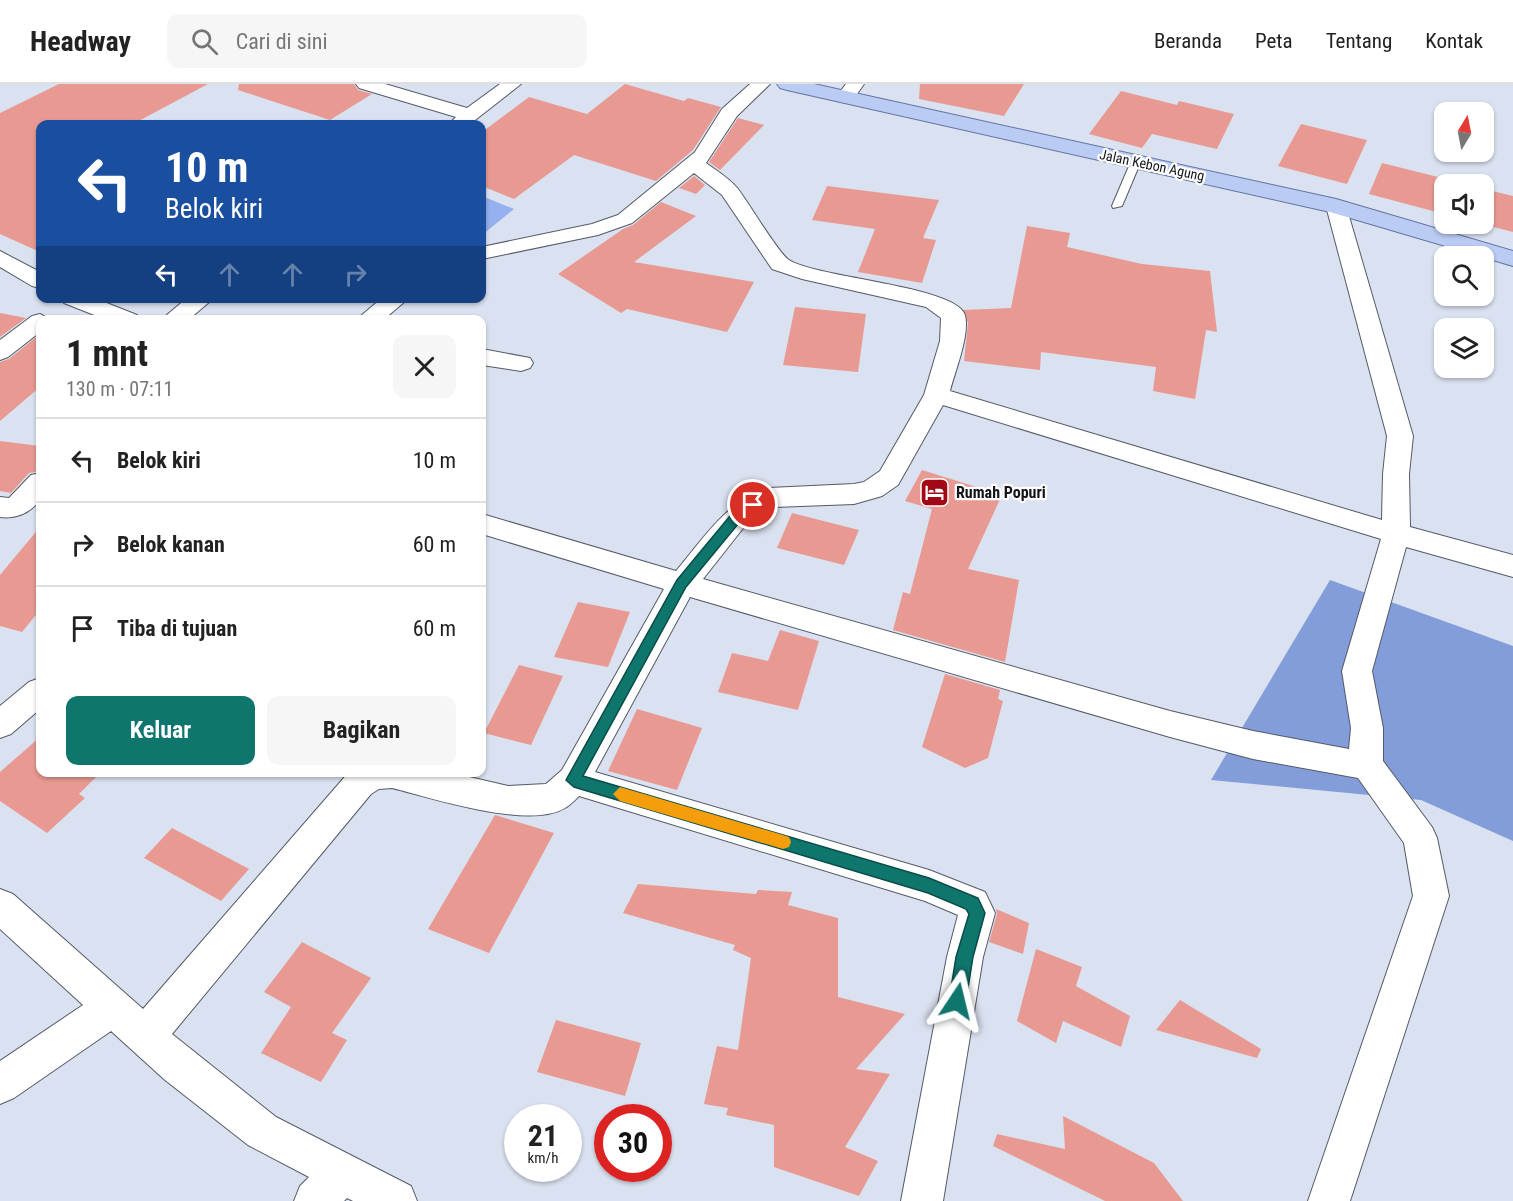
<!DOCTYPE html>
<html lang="id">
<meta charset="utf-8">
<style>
:root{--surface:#fff;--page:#f6f6f6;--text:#222;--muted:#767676;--line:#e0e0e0;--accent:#0f766e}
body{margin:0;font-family:"Roboto Condensed",sans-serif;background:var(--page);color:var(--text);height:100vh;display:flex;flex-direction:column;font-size:22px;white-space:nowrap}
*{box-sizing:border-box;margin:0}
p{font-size:20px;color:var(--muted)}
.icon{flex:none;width:33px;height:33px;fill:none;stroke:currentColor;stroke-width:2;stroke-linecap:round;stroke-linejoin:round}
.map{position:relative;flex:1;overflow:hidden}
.details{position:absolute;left:36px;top:231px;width:450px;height:462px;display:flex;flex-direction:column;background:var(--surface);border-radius:12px;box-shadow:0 2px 4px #0004}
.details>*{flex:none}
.banner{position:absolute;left:36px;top:36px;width:450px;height:183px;border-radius:12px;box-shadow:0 2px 4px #0004;background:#1a4fa0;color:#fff;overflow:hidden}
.needle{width:39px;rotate:10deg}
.fabs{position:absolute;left:1434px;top:18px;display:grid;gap:12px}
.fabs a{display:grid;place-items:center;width:60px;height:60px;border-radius:12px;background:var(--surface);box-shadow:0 2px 4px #0004;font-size:30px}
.speed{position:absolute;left:504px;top:1020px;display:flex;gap:12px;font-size:30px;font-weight:700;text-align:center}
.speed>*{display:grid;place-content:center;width:78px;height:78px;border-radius:50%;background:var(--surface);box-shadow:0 2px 4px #0004;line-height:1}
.speed small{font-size:15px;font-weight:400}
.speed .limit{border:9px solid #d22;background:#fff;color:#111}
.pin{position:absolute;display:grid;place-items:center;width:51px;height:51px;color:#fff;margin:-26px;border:3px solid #fff;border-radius:50%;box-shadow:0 2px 6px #0007}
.me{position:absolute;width:66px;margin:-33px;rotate:10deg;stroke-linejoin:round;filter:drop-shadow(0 0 4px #0008)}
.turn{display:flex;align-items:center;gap:21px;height:126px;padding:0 30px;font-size:27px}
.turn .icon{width:78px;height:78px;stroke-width:2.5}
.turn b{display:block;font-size:42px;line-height:51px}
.lanes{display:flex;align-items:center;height:57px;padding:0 30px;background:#0003;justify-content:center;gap:30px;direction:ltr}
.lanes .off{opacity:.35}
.round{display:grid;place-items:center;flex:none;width:63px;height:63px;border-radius:12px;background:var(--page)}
.headline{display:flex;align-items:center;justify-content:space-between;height:102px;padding:0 30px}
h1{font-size:36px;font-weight:700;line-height:45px}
.action{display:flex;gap:12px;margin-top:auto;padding:12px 30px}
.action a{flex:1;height:69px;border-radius:12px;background:var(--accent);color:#fff;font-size:24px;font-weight:700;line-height:69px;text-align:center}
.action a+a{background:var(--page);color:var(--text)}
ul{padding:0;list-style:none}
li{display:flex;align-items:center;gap:18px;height:84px;padding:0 30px;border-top:2px solid var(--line)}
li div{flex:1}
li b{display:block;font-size:22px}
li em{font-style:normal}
header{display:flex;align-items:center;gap:36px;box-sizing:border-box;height:84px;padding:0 30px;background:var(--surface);border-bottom:2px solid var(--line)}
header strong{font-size:28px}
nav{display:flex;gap:33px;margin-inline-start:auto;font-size:21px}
.search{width:420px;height:54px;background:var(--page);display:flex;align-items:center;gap:15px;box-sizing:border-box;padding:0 21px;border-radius:12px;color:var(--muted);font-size:22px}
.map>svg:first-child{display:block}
</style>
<header>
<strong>Headway</strong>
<div class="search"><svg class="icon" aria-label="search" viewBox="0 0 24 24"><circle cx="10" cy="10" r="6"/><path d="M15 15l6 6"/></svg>Cari di sini</div>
<nav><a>Beranda</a><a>Peta</a><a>Tentang</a><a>Kontak</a></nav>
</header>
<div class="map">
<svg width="1513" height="1117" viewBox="0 0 1513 1117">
<rect width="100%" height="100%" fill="#dae1f0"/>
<path fill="#95b0ee" d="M482 112 514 125 482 151Z"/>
<path fill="#829dda" d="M1330 496 1513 562V757L1421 716 1211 696Z"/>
<path fill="#e89a92" d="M59 0H208L133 40H40V168L0 150V29Z
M239 0H354L358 6 372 10 330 36 238 6Z
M625 0 684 17 688 14 721 23 693 66 656 97 574 71 514 115 482 102V48L529 13 587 30Z
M920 0H1024L1004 32 919 15Z
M1121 7 1177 21 1179 17 1234 30 1217 65 1152 50 1142 64 1089 50Z
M738 34 764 41 720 86 709 78Z
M1301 40 1367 56 1347 100 1278 82Z
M1382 79 1466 100H1444V130L1369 110Z
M694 92 705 101 696 110 679 104Z
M827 102 939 116 923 154 936 156 922 199 858 188 875 145 812 136Z
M1484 105 1513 112V148L1482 140Z
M661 118 696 132 634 178 754 198 727 248 627 225 621 229 558 190 623 145 633 141Z
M1027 142 1070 149 1067 163 1142 180 1210 187 1217 248 1206 246 1195 315 1153 307 1156 283 1041 268 1040 286 964 277 968 239 963 226 1011 224Z
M795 223 866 230 858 288 783 281Z
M0 229 26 234 0 253Z
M40 250V303L0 337V278L9 275Z
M0 357 40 362V387L29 389 11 409 0 407Z
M922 386 1002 411 968 485 1019 496 1005 578 893 546 903 508 910 510 932 425 905 417Z
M792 429 859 446 844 481 777 464Z
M40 443V526L22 548 0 542V491Z
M578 518 630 528 608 583 554 573Z
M780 546 819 557 798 626 718 608 732 569 768 577Z
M519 581 563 592 531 661 484 649Z
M945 590 1000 606 998 615 1003 617 988 674 965 684 922 663Z
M637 625 702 644 677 706 608 687Z
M40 653V688H101L79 710 85 714 47 749 0 717V688Z
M495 731 554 749 489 869 428 845Z
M172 744 249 785 221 817 144 774Z
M638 800 756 810 758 806 792 808 788 821 838 834V913L905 930 856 985 890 990 845 1063 878 1077 859 1112 774 1083V1041L726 1031 728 1024 704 1020 717 962 738 966 751 874 733 866 735 861 623 829Z
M996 825 1029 839 1023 870 989 858 997 830Z
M302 858 371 894 332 949 347 956 321 998 261 969 291 923 264 908Z
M1036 865 1082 883 1076 902 1130 932 1121 963 1063 937 1056 959 1017 937Z
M1180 916 1261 965 1257 974 1156 946Z
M556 936 641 959 625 1012 537 988Z
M1063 1032 1154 1079 1183 1117H1105L993 1062 997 1050 1065 1065Z"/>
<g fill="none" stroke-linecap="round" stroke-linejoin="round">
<defs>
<path id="lane" d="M1132 75 1141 77 1122 122 1113 124 1112 122Z"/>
<path id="street" d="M356 0H385L467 24 500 0H521L470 40H449L456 33 359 4Z
M750 0H770L737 32 706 79C717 87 730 95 738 105 749 119 778 169 789 176 817 194 956 202 965 231 970 251 955 287 950 307L1382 436 1383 390 1387 352 1326 122 1329 118H1343L1346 122 1413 352 1409 390 1410 443 1513 471V493L1406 463 1372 587 1383 644V677L1432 743 1437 754 1449 812 1350 1117H1308L1413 812 1404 759 1358 694 1253 675 1170 653 690 513 595 688 929 786 985 808 995 829 983 873 943 1117H901L947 873 958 831 925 817 579 712C575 716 570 721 565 724 529 746 432 714 392 704L379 705 371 710 172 950 276 1033 411 1102 417 1117H353L347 1114 344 1117H294L300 1102 309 1093 248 1061 165 996 111 947 14 1014 0 1020V977L83 921 0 845V805L13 810 143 925 349 688H448L508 702 546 700 562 686 664 505 482 450V430L676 487C704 454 726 417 769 404L854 400 864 398 880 387 924 311 940 257 941 234 926 223 802 195 772 185 722 111 694 89 632 139 598 151 482 175V163L592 140 618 131 695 68 722 25ZM943 321 1381 455 1342 587 1351 644 1349 665 1253 647 1170 627 703 495 748 438 774 423 854 420 882 412 898 401Z
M846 0H864L852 17 845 19 836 13Z
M0 167 40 188V204L32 202 0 183Z
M61 214H94L137 231 140 236H107L64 219Z
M187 214H214L188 236H161Z
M382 214H409L383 236H356Z
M40 230 51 236H40V248L8 273 0 276V256L32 232Z
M482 265 530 274 533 279 530 284 521 287 482 281Z
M40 389V416C30 429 16 435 0 433V413L9 414 31 391Z
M40 594V625L11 650 0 654V622L29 598Z"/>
<path id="primary" d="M777 0H814L1336 115 1513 167V182L1330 128 787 6 780 4Z"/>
</defs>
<use href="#lane" stroke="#545a67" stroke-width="2"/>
<use href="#street" stroke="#545a67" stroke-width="2"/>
<use href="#primary" stroke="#6175a2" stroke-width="2"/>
<use href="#lane" fill="#fff" fill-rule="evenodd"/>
<use href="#street" fill="#fff" fill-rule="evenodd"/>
<use href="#primary" fill="#bacbf4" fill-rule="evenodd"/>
</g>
<path fill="#0f766e" stroke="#0a4d48" stroke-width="1.5" d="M753 416 757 418V424L743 434 686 503 583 692 929 794 978 814 985 829 973 873 966 917 963 923 957 926 951 923 949 917 956 873 969 830 966 825 928 809 574 703 566 696 677 496 734 427Z"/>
<path fill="#f59e0b" d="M620 703 783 751 789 753 791 758 789 763 783 765 620 717 613 710Z"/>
<defs>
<symbol id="hotel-square" viewBox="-11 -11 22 22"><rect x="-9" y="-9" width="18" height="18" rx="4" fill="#a20716" stroke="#fff"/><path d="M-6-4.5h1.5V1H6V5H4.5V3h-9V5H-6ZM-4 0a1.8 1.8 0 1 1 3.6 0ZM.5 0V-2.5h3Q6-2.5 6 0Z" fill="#fff"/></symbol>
</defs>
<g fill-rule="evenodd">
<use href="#hotel-square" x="918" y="392" width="33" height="33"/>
</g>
<g text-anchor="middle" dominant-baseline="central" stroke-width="4.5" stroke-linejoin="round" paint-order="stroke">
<g font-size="14" fill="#111419" stroke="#fff">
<text transform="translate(1152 81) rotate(12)">Jalan Kebon Agung</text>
</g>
<g font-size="16" font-weight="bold" fill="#111419" stroke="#fff" text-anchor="start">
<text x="956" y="408">Rumah Popuri</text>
</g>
</g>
</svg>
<div class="fabs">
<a><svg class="needle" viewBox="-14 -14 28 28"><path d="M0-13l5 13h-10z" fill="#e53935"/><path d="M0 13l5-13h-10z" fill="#767676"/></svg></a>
<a><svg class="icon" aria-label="sound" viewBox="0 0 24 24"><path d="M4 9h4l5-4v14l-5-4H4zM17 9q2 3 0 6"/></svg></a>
<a><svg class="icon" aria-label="search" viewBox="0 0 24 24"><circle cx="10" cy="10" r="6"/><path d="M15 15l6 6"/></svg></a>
<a><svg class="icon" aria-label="layers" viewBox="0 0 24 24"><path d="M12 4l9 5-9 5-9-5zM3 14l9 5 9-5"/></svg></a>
</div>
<div class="speed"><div>21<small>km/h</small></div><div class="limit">30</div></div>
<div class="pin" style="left:753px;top:421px;background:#d93025"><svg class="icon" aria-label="arrive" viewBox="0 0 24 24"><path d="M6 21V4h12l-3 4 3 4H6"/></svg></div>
<svg class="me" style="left:957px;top:917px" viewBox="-20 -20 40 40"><path d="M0-17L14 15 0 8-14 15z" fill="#0f766e" stroke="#fff" stroke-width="4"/></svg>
<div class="banner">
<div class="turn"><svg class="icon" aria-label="left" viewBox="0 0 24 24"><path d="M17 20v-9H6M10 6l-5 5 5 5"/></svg><div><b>10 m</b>Belok kiri</div></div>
<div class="lanes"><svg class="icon" aria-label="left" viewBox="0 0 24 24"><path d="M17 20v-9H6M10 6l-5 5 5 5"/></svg><svg class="icon off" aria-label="ahead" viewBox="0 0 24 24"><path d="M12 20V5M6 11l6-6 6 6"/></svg><svg class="icon off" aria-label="ahead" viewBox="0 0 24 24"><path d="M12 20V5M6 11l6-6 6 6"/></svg><svg class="icon off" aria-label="right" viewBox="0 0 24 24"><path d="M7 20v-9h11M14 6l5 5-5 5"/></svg></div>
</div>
<section class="details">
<div class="headline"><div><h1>1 mnt</h1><p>130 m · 07:11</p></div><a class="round"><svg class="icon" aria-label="close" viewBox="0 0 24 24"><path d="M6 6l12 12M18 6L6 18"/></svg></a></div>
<ul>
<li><svg class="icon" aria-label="left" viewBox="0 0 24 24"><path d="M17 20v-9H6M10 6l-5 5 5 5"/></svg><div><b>Belok kiri</b></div><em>10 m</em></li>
<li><svg class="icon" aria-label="right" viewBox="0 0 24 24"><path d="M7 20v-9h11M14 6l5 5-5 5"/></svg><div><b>Belok kanan</b></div><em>60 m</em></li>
<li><svg class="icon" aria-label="arrive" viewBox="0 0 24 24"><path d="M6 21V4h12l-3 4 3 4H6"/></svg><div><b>Tiba di tujuan</b></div><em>60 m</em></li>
</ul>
<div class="action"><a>Keluar</a><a>Bagikan</a></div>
</section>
</div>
